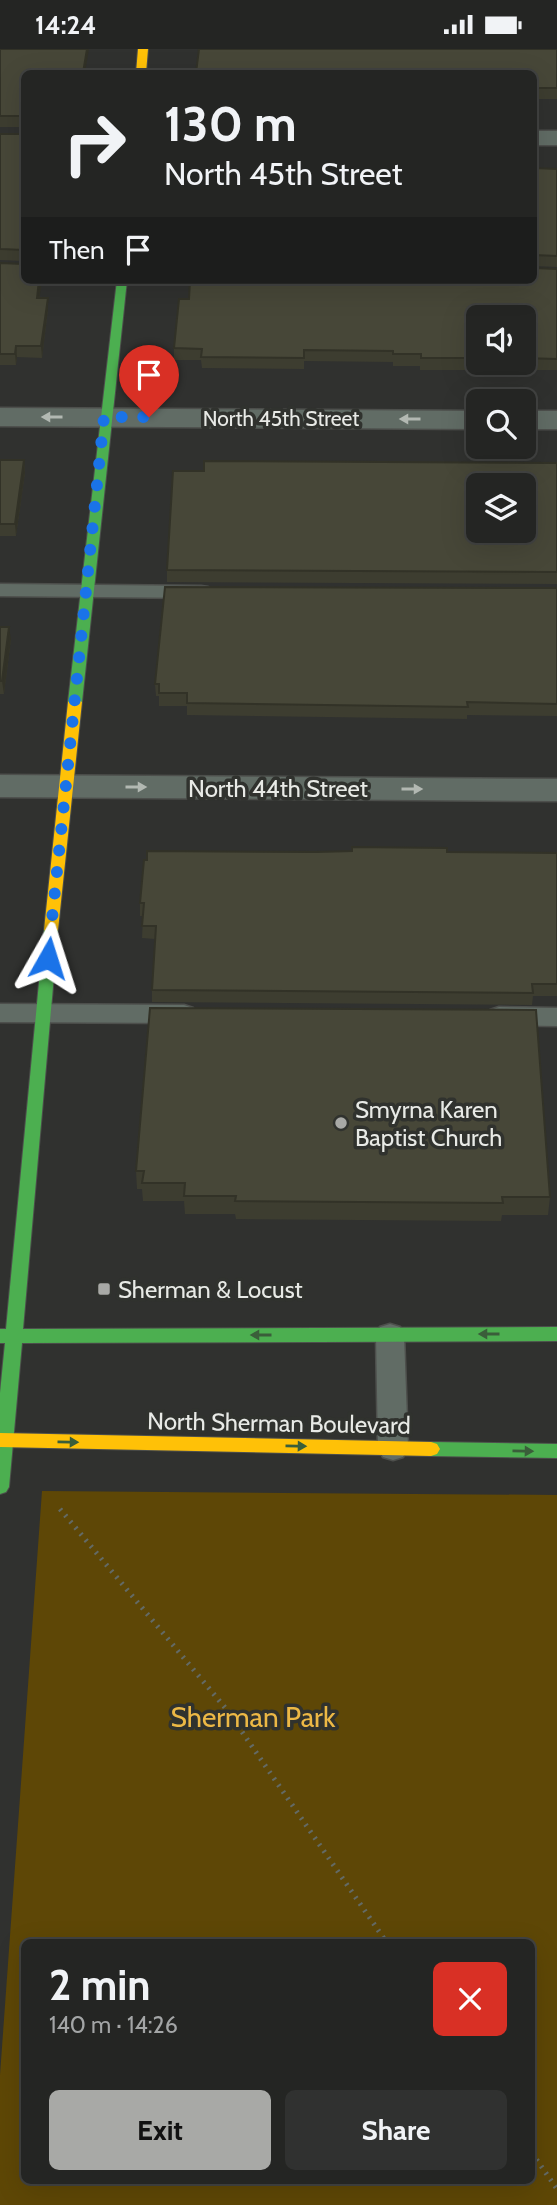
<!DOCTYPE html>
<meta charset="utf-8">
<style>
:root{--surface:#242523;--page:#303130;--text:#f1f3f6;--muted:#a3a5a6;--line:#414241;--accent:#a8a9a6}
body{margin:0;font-family:Cabin,sans-serif;background:var(--page);color:var(--text);height:100vh;display:flex;flex-direction:column;font-size:26px;white-space:nowrap}
*{box-sizing:border-box;margin:0}
p{font-size:23px;color:var(--muted)}
.icon{flex:none;width:38px;height:38px;fill:none;stroke:currentColor;stroke-width:2;stroke-linecap:round;stroke-linejoin:round}
.map{position:relative;flex:1;overflow:hidden}
.side{position:absolute;left:21px;top:1890px;width:514px;height:245px;display:flex;flex-direction:column;background:var(--surface);border-radius:10px;box-shadow:0 7px 28px #0002,0 0 0 2px var(--line)}
.side>*{flex:none}
.hud{position:absolute;left:21px;top:21px;width:516px;height:214px;border-radius:10px;box-shadow:0 7px 28px #0002,0 0 0 2px var(--line);background:#242523;color:var(--text);overflow:hidden}
.buttons{position:absolute;left:466px;top:256px;display:grid;gap:14px}
.buttons a{display:grid;place-items:center;width:70px;height:70px;border-radius:10px;background:var(--surface);box-shadow:0 7px 28px #0002,0 0 0 2px var(--line);font-size:35px}
.pin{position:absolute;display:grid;place-items:center;width:60px;height:60px;color:#fff;margin:-72px -30px;border-radius:50% 50% 50% 0;rotate:-45deg;box-shadow:0 0 7px #0007}
.pin .icon{rotate:45deg}
.me{position:absolute;width:77px;margin:-38px;rotate:6deg;stroke-linejoin:round;filter:drop-shadow(0 0 5px #0008)}
.turn{display:flex;align-items:center;gap:24px;height:147px;padding:0 28px;font-size:32px}
.turn .icon{width:91px;height:91px;stroke-width:2.5}
.turn b{display:block;font-size:49px;line-height:60px}
.then{display:flex;align-items:center;height:66px;padding:0 28px;background:#0003;gap:14px;font-size:26px}
.round{display:grid;place-items:center;flex:none;width:74px;height:74px;border-radius:10px;background:var(--page)}
.headline{display:flex;align-items:center;justify-content:space-between;height:119px;padding:0 28px}
h1{font-size:42px;font-weight:800;line-height:52px}
.cta{display:flex;gap:14px;margin-top:auto;padding:14px 28px}
.cta a{flex:1;height:80px;border-radius:10px;background:var(--accent);color:#111;font-size:28px;font-weight:800;line-height:80px;text-align:center}
.cta a+a{background:var(--page);color:var(--text)}
.status{display:flex;justify-content:space-between;align-items:center;height:49px;padding:0 35px;background:var(--surface);direction:ltr}
.status svg{height:19px;fill:currentColor}
.map>svg:first-child{display:block}
</style>
<div class="status"><b>14:24</b><svg viewBox="0 0 49 12"><path d="M0 12V9h3v3zM5 12V6h3v6zM10 12V3h3v9zM15 12V0h3v12zM26 1h20v11H26zM47 4h2v5h-2z"/></svg></div>
<div class="map">
<svg width="557" height="2156" viewBox="0 0 557 2156">
<rect width="100%" height="100%" fill="#30312f"/>
<path fill="#5e4706" fill-rule="evenodd" d="M42 1442 557 1446V2156H0V2026ZM24 1894H532V2132H24Z"/>
<g fill="none" stroke-linecap="round" stroke-linejoin="round">
<defs>
<path id="lane" d="M0 535 201 537 208 538 212 543 208 548 201 549 0 547Z
M0 955 184 956 193 959 197 965 193 971 184 974 0 973Z
M499 958 557 959V977L499 976 490 973 486 967 490 961Z
M390 1275 400 1278 404 1286 408 1399 403 1408 393 1411 383 1408 378 1399 376 1286 380 1278Z"/>
<path id="street" d="M534 82H557V96H534Z
M0 359 478 362V380L0 377Z
M523 362H557V380H523Z
M0 726 557 730V752L0 748Z"/>
<path id="fast" d="M117 231H127L82 653 75 657 68 653Z
M51 876 58 881 23 1280 557 1278V1292L22 1294 9 1438 6 1443 0 1445V1344L5 1294H0V1280H6L44 881Z
M431 1393 557 1395V1409L431 1407 425 1405 422 1400 425 1395Z"/>
<path id="slow" d="M138 0H148L146 24H136Z
M75 649 82 653 58 881 51 886 44 881 68 653Z
M0 1384 431 1393 437 1395 440 1400 437 1405 431 1407 0 1398Z"/>
</defs>
<use href="#lane" stroke="#4d4f4c" stroke-width="3"/>
<use href="#street" stroke="#4d4f4c" stroke-width="3"/>
<use href="#fast" stroke="#4d4f4c" stroke-width="2"/>
<use href="#slow" stroke="#4d4f4c" stroke-width="2"/>
<path stroke="#636a65" stroke-width="5" stroke-dasharray="2 6" stroke-linecap="butt" d="M60 1460 227 1661 387 1894
M532 2104 557 2140"/>
<use href="#lane" fill="#616c65" fill-rule="evenodd"/>
<use href="#street" fill="#616c65" fill-rule="evenodd"/>
<use href="#fast" fill="#4caf50" fill-rule="evenodd"/>
<use href="#slow" fill="#ffc107" fill-rule="evenodd"/>
</g>
<path fill="#3d3d30" fill-rule="evenodd" d="M0 0 85 24 24 78H0Z
M557 0V50H534V24Z
M0 85H24V212L0 211Z
M534 119 557 120V218L534 217Z
M0 214 24 231H42L39 249H48V260L42 309 17 308 16 316H0Z
M557 220V321H420V317H393V313L304 312V320L202 319 201 311H174V299L189 250ZM478 268H523V313H478Z
M0 411H24L25 424 16 487H0Z
M557 414V535L167 533V521L204 422Z
M557 539V667L467 666V670L187 666V657H159V647H156L155 635Z
M0 578 11 590 4 645H0Z
M316 803 557 804V947H533L532 956 152 953V941L155 890 142 889 143 867H140V854Z
M136 1122 550 1148 548 1166H502L501 1172 236 1170 235 1165H185L184 1152H143L142 1140H137Z"/>
<path fill="#323227" d="M87 0H89L85 24H83Z
M39 231H42L38 260 37 249Z
M48 249V260L42 309 41 297Z
M16 297 17 308 16 316 15 305Z
M24 411 25 424 16 487 15 475Z
M9 578 11 590 4 645 2 632Z"/>
<path fill="#474738" stroke="#323227" stroke-width="2" fill-rule="evenodd" d="M0 0H87L83 24H24V67H0Z
M199 0H557V39H534V24H196Z
M0 85H24V201L0 200Z
M534 119 557 120V207L534 206Z
M0 214 24 215V231H39L37 249H48L41 297H16L15 305H0Z
M534 219 557 220V310L523 309V268H478V309H421V305H393V302L304 301V309L201 308 202 300 174 299 179 250H189L190 231H534Z
M0 411H24L15 475H0Z
M204 412 557 414V523L167 521 173 422H204ZM478 436H523V481H478Z
M165 538 557 539V655L467 653 468 658 187 654V644H159V635H155Z
M0 578H9L2 632H0Z
M352 798 447 799V803L557 804V935H532L533 944 152 941 156 877H142L144 854H140L144 811H147V802L316 803 352 802Z
M150 959 536 961 550 1148H502L503 1154 235 1152 236 1147H184L185 1134H142L144 1122H136Z"/>
<defs><path id="oneway-solid" d="M-6-.8H1V-3.2L6.5 0L1 3.2V.8H-6Z" transform="scale(1.75)"/></defs>
<g fill="#b2b8b2">
<use href="#oneway-solid" transform="translate(52 368) rotate(-180)"/>
<use href="#oneway-solid" transform="translate(410 370) rotate(-180)"/>
<use href="#oneway-solid" transform="translate(136 738)"/>
<use href="#oneway-solid" transform="translate(412 740)"/>
</g>
<g fill="#3a5e3a">
<use href="#oneway-solid" transform="translate(489 1285) rotate(180)"/>
<use href="#oneway-solid" transform="translate(261 1286) rotate(180)"/>
<use href="#oneway-solid" transform="translate(68 1393) rotate(1)"/>
<use href="#oneway-solid" transform="translate(296 1397) rotate(1)"/>
<use href="#oneway-solid" transform="translate(523 1402) rotate(1)"/>
</g>
<g fill="none" stroke-linecap="round" stroke-linejoin="round">
<path stroke="#1a73e8" stroke-width="12" stroke-dasharray="0 21.6" d="M48 909 104 368H149"/>
</g>
<g fill="#a8a9a6" stroke="#30322e" stroke-width="2.5">
<circle cx="341" cy="1074" r="7"/>
<rect x="97" y="1233" width="14" height="14" rx="3.5"/>
</g>
<g text-anchor="middle" dominant-baseline="central" stroke-width="7" stroke-linejoin="round" paint-order="stroke">
<g font-size="21" fill="#e8eae6" stroke="#30322e">
<text x="281" y="369">North 45th Street</text>
</g>
<g font-size="24" fill="#e8eae6" stroke="#30322e">
<text x="278" y="739">North 44th Street</text>
<text transform="translate(279 1374) rotate(1)">North Sherman Boulevard</text>
</g>
<g font-size="24" fill="#e8eae6" stroke="#30322e" text-anchor="start">
<text x="355" y="1060">Smyrna Karen<tspan x="355" dy="28">Baptist Church</tspan></text>
<text x="118" y="1240">Sherman &amp; Locust</text>
</g>
<g font-size="28" fill="#ecb845" stroke="#30322e">
<text x="253" y="1668">Sherman Park</text>
</g>
</g>
</svg>
<div class="buttons">
<a><svg class="icon" aria-label="sound" viewBox="0 0 24 24"><path d="M4 9h4l5-4v14l-5-4H4zM17 9q2 3 0 6"/></svg></a>
<a><svg class="icon" aria-label="search" viewBox="0 0 24 24"><circle cx="10" cy="10" r="6"/><path d="M15 15l6 6"/></svg></a>
<a><svg class="icon" aria-label="layers" viewBox="0 0 24 24"><path d="M12 4l9 5-9 5-9-5zM3 14l9 5 9-5"/></svg></a>
</div>
<div class="pin" style="left:149px;top:368px;background:#d93025"><svg class="icon" aria-label="arrive" viewBox="0 0 24 24"><path d="M6 21V4h12l-3 4 3 4H6"/></svg></div>
<svg class="me" style="left:48px;top:909px" viewBox="-20 -20 40 40"><path d="M0-17L14 15 0 8-14 15z" fill="#1a73e8" stroke="#fff" stroke-width="4"/></svg>
<div class="hud">
<div class="turn"><svg class="icon" aria-label="right" viewBox="0 0 24 24"><path d="M7 20v-9h11M14 6l5 5-5 5"/></svg><div><b>130 m</b>North 45th Street</div></div>
<div class="then">Then<svg class="icon" aria-label="arrive" viewBox="0 0 24 24"><path d="M6 21V4h12l-3 4 3 4H6"/></svg></div>
</div>
<section class="side">
<div class="headline"><div><h1>2 min</h1><p>140 m · 14:26</p></div><a class="round" style="background:#d93025;color:#fff"><svg class="icon" aria-label="close" viewBox="0 0 24 24"><path d="M6 6l12 12M18 6L6 18"/></svg></a></div>
<div class="cta"><a>Exit</a><a>Share</a></div>
</section>
</div>
